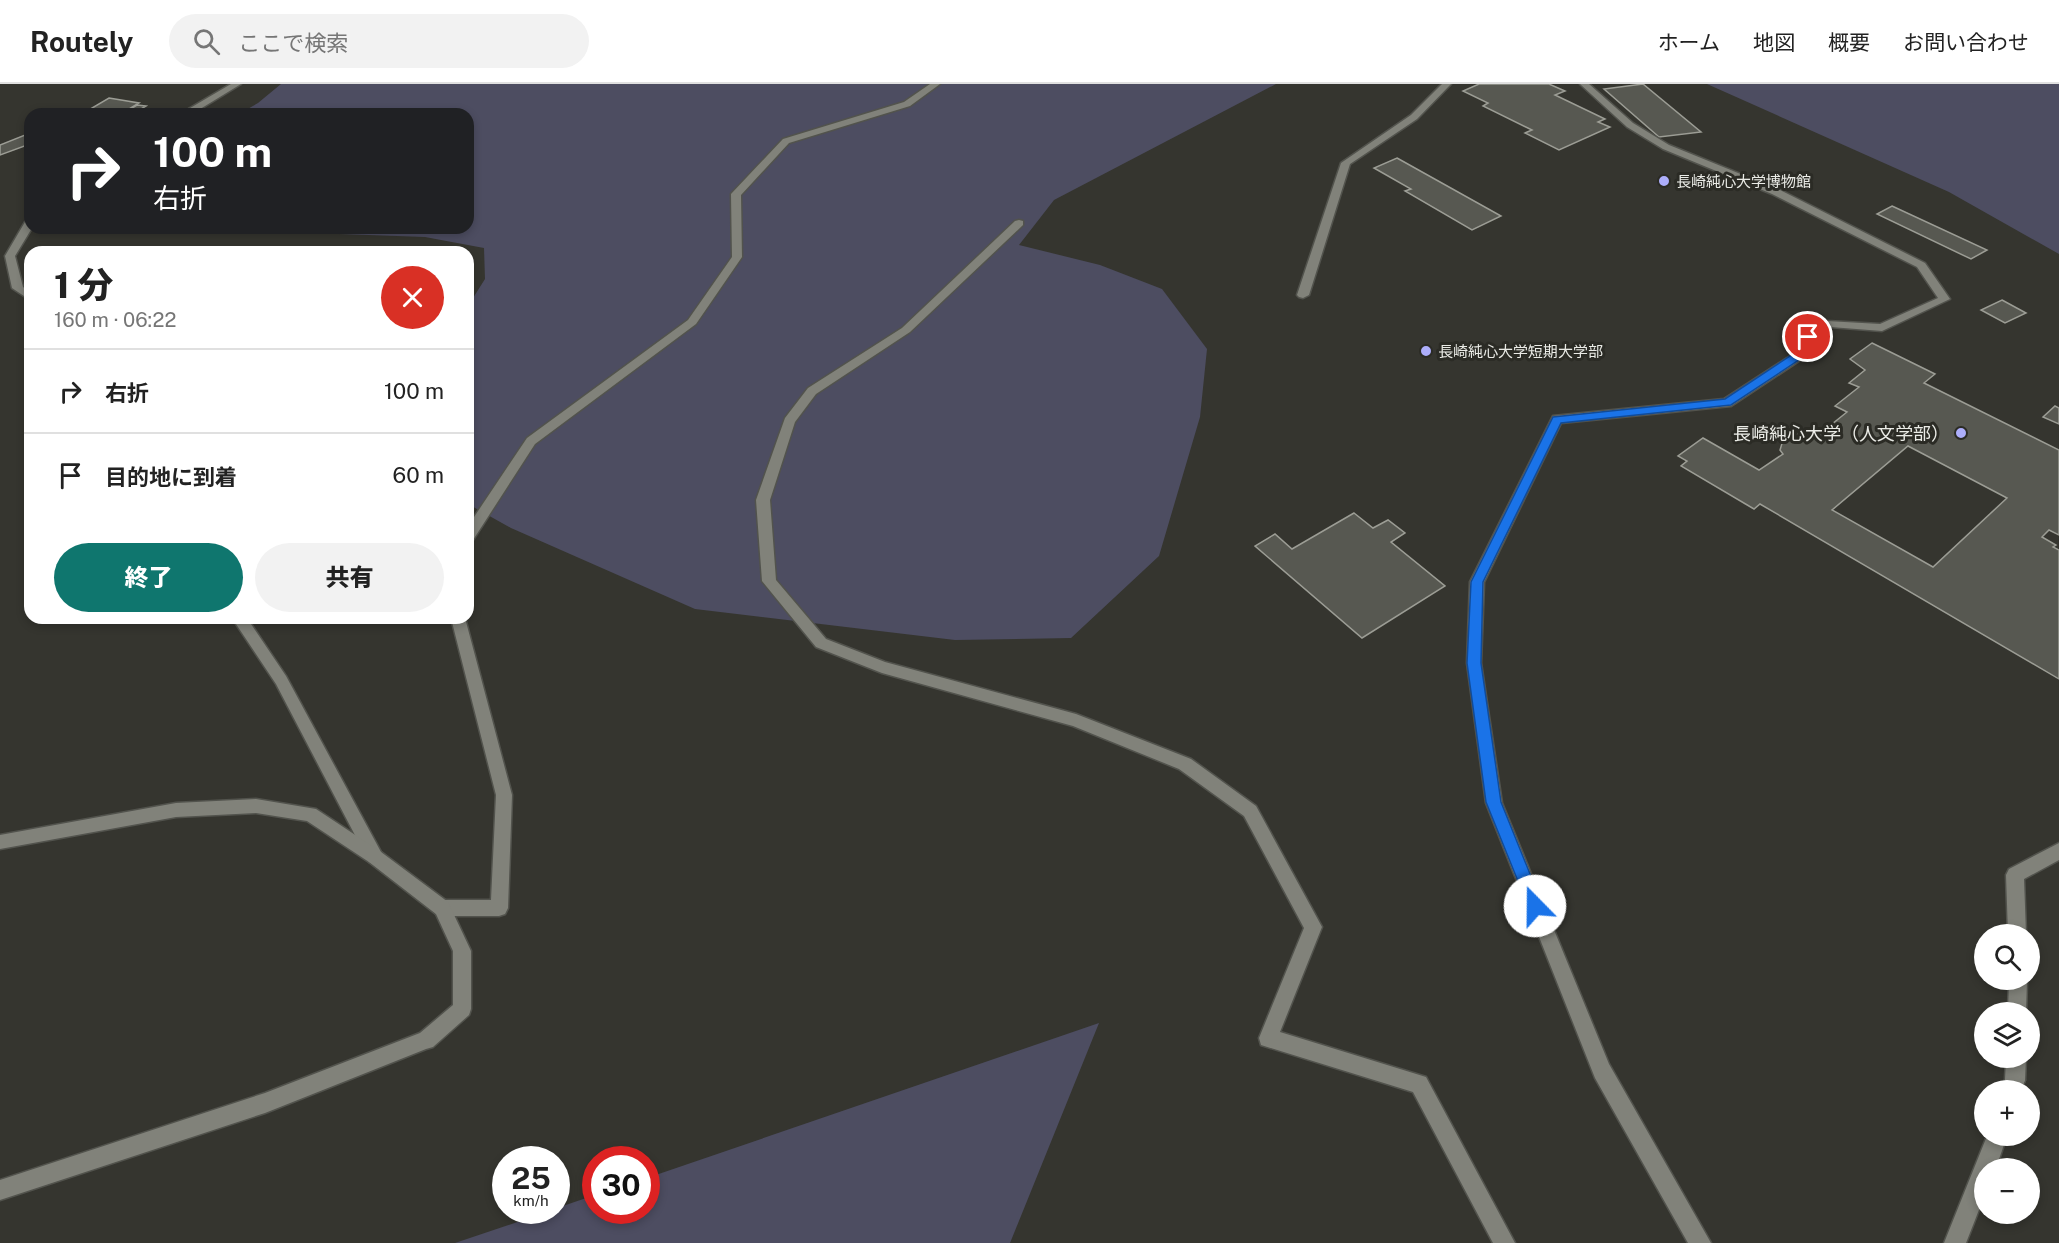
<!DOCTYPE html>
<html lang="ja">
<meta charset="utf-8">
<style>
:root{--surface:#fff;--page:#f2f2f2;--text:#222;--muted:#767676;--line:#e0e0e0;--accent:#0f766e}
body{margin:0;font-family:"Public Sans","Noto Sans JP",sans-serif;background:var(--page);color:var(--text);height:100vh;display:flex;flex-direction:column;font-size:22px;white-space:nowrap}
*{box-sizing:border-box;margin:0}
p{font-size:20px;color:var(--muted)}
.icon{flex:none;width:33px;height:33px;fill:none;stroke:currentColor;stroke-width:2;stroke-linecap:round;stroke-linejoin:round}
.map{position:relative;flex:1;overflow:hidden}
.details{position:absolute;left:24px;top:162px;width:450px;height:378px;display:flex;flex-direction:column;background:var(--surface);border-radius:18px;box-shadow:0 3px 9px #0003}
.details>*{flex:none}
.guide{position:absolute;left:24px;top:24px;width:450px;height:126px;border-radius:18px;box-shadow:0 3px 9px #0003;background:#202124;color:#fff;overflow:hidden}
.buttons{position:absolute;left:1974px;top:840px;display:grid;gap:12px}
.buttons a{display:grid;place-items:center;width:66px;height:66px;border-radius:50%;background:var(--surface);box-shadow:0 3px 9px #0003;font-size:30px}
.speed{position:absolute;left:492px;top:1062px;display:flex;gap:12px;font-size:30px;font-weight:700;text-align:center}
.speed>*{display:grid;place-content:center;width:78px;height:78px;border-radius:50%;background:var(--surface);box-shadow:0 3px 9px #0003;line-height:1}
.speed small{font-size:15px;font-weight:400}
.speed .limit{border:9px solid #d22;background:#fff;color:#111}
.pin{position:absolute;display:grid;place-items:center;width:51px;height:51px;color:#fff;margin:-26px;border:3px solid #fff;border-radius:50%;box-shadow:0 2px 6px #0007}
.me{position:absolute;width:66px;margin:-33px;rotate:338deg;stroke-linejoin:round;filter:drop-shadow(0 0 4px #0008)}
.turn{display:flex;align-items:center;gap:21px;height:126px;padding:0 30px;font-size:27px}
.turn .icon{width:78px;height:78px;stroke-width:2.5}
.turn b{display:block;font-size:42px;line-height:51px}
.round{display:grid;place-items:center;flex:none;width:63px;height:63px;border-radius:32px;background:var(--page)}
.summary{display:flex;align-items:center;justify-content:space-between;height:102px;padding:0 30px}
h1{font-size:36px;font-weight:800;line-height:45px}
.primary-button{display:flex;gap:12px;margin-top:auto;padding:12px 30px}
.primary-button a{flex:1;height:69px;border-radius:36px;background:var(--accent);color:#fff;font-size:24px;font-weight:800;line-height:69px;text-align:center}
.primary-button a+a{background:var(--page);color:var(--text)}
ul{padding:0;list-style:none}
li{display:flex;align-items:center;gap:18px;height:84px;padding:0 30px;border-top:2px solid var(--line)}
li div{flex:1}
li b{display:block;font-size:22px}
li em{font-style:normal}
header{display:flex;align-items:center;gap:36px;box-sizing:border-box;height:84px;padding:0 30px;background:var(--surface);border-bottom:2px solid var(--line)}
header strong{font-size:28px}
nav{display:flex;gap:33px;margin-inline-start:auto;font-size:21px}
.search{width:420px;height:54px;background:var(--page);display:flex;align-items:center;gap:15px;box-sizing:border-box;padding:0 21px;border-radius:33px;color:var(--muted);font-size:22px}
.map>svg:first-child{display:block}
</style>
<header>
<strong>Routely</strong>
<div class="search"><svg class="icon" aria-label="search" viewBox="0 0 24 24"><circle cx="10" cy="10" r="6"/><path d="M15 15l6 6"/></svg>ここで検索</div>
<nav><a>ホーム</a><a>地図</a><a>概要</a><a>お問い合わせ</a></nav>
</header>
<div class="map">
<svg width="2059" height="1159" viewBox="0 0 2059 1159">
<rect width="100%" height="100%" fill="#35352f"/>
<path fill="#4d4d61" d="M281 0H1276L1054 116 1019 161 1100 181 1162 205 1207 265 1200 333 1159 472 1071 554 955 556 695 525 511 444 468 420V222L485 195 484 164 425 153 164 144H468V30H239L258 19Z
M1707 0H2059V170L1949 108Z
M1099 939 1010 1159H455L550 1127 556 1126 557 1124 595 1111 596 1126H646L647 1094Z"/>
<path fill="#575851" stroke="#9c9d95" stroke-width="1.5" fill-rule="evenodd" d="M1479 0H1549L1565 7 1555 11 1605 35 1598 38 1610 43 1559 66 1525 49 1532 46 1483 22 1488 19 1463 7Z
M1643 0 1701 48 1659 53 1604 5Z
M109 14 139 19 121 30 87 27Z
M137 21 146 22 133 30H122Z
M30 49V60L0 71V61Z
M1397 74 1501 132 1472 146 1405 107 1411 105 1374 84Z
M1892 122 1987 166 1971 175 1877 130Z
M2002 216 2026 229 2005 239 1981 226Z
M1872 259 1935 290 1924 299 2059 366V451L2049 446 2042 453 2056 461 2053 463 2059 466V595L1760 420 1754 425 1681 382 1687 377 1678 372 1703 354 1759 386 1783 370 1780 366 1783 356 1799 350 1812 356 1847 328 1835 322 1859 303 1849 299 1865 286 1850 275ZM1908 362 2007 414 1933 483 1832 426Z
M2055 322 2059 324V340L2043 333Z
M1354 429 1373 444 1388 436 1405 449 1391 458 1445 502 1362 554 1255 462 1275 450 1292 465Z"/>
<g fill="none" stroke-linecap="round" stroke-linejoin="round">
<defs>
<path id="service" d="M1442 0H1451L1417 35 1350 80 1309 211 1303 214 1299 213 1297 211 1341 79 1411 31Z
M1580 0H1589L1633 39 1669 61 1780 106 1925 179 1950 215 1882 247 1805 241 1803 239 1809 236 1880 240 1938 214 1917 183 1772 110 1663 65 1627 43Z"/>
<path id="minor" d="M231 0H241L192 30H180Z
M930 0H940L910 22 789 59 741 111 742 173 696 240 535 360 473 456 468 458V442L527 354 688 236 732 173 731 110 783 55 904 18Z
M30 135 32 144 15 172 23 203 30 208V216L12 204 5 172 25 138Z
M1019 136 1023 137V141L910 248 816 310 795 338 770 416 776 496 826 555 885 578 1076 630 1191 675 1256 722 1322 843 1280 948 1426 993 1515 1159H1493L1413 1008 1261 961 1259 954 1304 844 1244 732 1179 685 1073 642 882 589 816 563 762 497 756 416 785 334 808 304 902 244 1015 137Z
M1809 236 1815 239 1811 269 1731 322 1561 339 1484 498 1481 579 1502 719 1609 980 1711 1159H1688L1595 994 1486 719 1467 579 1470 498 1553 332 1724 315 1801 265 1803 239Z
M232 534H247L286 592 381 768 384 773 381 778 375 781 369 778 276 600Z
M451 534H465L512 711 508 824 505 830 499 832H442L436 830 433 824 436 818 442 816H491L496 711Z
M2059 759V776L2024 795 2026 850H2008L2006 791 2009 785Z
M2009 896H2027L2026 928H2008Z
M2006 974H2026L2025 996 2022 1003 2015 1006 2008 1003 2005 996Z"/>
<path id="tertiary" d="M256 715 316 725 381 768 448 818 471 867V925L469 931 433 963 426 965 265 1029 0 1116V1096L265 1009 420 949 453 921V867L436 830 369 778 307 737 256 729 176 733 0 765V751L176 719Z
M2015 986 2022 989 2025 996 2021 1006H2001L2008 989Z
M1987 1052H2007L1996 1084H1984V1113L1966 1159H1944Z"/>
</defs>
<use href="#service" stroke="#52534d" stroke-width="3"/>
<use href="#minor" stroke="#52534d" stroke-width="3"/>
<use href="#tertiary" stroke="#52534d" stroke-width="3"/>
<use href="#service" fill="#81827a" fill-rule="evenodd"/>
<use href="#minor" fill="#81827a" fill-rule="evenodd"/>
<use href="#tertiary" fill="#81827a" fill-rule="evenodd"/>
</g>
<path fill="#1a73e8" stroke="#114b97" stroke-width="1.5" d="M1808 249 1814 253 1811 268 1731 321 1561 339 1483 498 1481 579 1501 718 1543 822 1541 827 1535 829 1530 827 1486 718 1467 579 1471 498 1553 333 1725 315 1802 264 1803 253Z"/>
<g fill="#adaefb" stroke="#2b2b25" stroke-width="2">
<circle cx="1664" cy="97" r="6"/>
<circle cx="1426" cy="267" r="6"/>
<circle cx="1961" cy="349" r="6"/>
</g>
<g text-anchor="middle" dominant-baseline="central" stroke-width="6" stroke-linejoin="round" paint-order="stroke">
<g font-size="15" fill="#eaebe6" stroke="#2b2b25" text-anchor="start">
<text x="1676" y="97">長崎純心大学博物館</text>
<text x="1438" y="267">長崎純心大学短期大学部</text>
</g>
<g font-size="18" fill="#eaebe6" stroke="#2b2b25" text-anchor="end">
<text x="1949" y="349">長崎純心大学（人文学部）</text>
</g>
</g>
</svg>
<div class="buttons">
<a><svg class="icon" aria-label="search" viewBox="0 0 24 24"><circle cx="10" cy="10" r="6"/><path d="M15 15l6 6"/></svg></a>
<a><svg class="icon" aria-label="layers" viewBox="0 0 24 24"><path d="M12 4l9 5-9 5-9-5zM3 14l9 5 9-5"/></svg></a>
<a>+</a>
<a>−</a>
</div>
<div class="speed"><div>25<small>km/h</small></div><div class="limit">30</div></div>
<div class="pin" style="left:1808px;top:253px;background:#d93025"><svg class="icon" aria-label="arrive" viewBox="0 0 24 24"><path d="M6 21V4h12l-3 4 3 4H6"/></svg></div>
<svg class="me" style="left:1535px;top:822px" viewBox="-20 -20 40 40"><circle r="19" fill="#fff"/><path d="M0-13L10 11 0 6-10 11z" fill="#1a73e8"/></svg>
<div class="guide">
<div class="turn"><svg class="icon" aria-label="right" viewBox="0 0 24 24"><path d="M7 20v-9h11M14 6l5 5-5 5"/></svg><div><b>100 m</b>右折</div></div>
</div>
<section class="details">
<div class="summary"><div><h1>1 分</h1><p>160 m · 06:22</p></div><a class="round" style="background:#d93025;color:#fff"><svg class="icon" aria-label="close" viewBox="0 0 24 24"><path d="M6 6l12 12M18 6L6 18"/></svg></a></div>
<ul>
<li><svg class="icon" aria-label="right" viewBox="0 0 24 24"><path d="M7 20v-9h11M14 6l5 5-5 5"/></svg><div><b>右折</b></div><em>100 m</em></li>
<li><svg class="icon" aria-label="arrive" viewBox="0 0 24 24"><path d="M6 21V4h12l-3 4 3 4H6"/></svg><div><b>目的地に到着</b></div><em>60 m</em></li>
</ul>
<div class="primary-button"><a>終了</a><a>共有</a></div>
</section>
</div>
